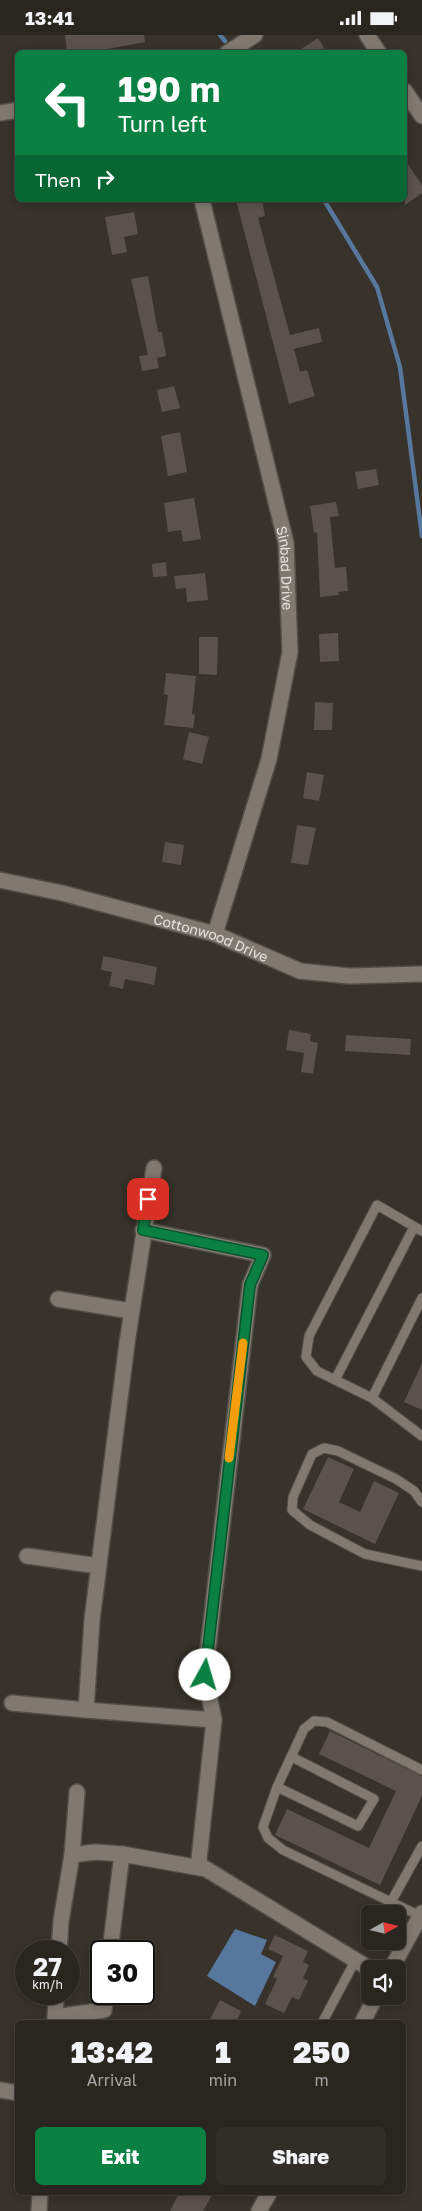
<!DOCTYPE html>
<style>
:root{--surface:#292620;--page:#312e29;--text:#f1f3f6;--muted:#a5a5a5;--line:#45433e;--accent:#0b8043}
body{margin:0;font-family:"Golos Text",sans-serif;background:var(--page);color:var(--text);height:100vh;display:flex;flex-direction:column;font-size:19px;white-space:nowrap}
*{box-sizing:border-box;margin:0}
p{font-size:16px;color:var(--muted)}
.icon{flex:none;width:28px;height:28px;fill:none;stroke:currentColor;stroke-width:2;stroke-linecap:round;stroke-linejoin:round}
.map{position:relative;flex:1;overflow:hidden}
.details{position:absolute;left:15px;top:1985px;width:391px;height:175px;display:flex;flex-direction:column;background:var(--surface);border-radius:8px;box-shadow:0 2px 8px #0003,0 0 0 1px var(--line)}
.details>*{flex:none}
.hud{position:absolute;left:15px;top:15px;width:392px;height:152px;border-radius:8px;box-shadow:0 2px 8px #0003,0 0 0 1px var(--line);background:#0b8043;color:#fff;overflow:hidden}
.needle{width:32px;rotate:82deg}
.buttons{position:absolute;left:361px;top:1870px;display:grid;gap:10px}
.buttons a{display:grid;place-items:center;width:45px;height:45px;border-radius:8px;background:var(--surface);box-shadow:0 2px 8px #0003,0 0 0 1px var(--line);font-size:25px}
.speed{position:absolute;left:15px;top:1905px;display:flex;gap:10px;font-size:25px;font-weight:700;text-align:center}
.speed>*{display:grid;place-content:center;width:65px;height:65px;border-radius:50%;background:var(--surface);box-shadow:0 2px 8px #0003,0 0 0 1px var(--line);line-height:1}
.speed small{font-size:12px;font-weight:400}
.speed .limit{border:2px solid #111;border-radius:8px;background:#fff;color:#111}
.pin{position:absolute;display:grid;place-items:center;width:42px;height:42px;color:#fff;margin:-21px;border-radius:10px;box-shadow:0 2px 8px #0006}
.me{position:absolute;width:55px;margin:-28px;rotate:6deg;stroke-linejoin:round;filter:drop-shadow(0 0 4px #0008)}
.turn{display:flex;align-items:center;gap:18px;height:105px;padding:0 20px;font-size:22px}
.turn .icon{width:65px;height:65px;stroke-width:2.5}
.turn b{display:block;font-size:35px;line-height:42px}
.then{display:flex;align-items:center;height:48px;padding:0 20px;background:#0003;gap:10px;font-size:19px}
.eta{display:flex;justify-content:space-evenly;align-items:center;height:85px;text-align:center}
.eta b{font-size:30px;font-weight:800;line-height:35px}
.primary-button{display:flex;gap:10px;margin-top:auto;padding:10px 20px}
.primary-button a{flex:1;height:58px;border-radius:8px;background:var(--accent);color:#fff;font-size:20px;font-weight:800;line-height:58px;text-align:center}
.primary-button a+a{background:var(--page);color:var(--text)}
.status{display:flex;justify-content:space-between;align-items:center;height:35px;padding:0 25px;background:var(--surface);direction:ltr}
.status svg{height:14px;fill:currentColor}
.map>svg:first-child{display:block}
</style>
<div class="status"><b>13:41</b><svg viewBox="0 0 49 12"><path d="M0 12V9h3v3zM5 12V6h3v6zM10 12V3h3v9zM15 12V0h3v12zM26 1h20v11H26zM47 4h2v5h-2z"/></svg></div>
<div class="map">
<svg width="422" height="2176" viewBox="0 0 422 2176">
<rect width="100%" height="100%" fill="#37322a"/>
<path fill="#57779d" d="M235 1894 267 1905 261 1919 276 1927 255 1971 207 1941Z"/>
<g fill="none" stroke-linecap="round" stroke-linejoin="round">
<path stroke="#57779d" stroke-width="4.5" d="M220 0 225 6
M324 165 377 252 400 332 422 501"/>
</g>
<path fill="#5a534b" d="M65 0H144L145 7 91 17 67 18Z
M318 3 327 18H295Z
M405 125 422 150V158L405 170Z
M236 165H262L265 181 258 183 290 300 319 293 322 307 294 314 300 337 307 335 315 361 289 369Z
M134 177 138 199 124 202 127 217 112 220 105 182Z
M148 241 158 297H162L166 321 157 323 159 333 142 336 139 321 148 320 131 244Z
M174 351 180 373 162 377 157 355Z
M180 397 187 437 168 441 161 401Z
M376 434 379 450 358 454 355 437Z
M194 463 201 504 183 507 181 495 168 497 164 468Z
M336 467 339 481 330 482 335 533 346 532 348 556 338 557 339 560 320 562 317 497 314 498 310 471Z
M166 527 167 541 153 542 152 529Z
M205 538 208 565 187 567 186 553 176 554 174 541Z
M338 598 339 626 320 627 319 599Z
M199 602H218L217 640 199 639Z
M166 638 196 641 192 679 195 680 193 693 164 690 168 660 164 659Z
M315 667 333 668 332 695H314Z
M189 697 209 702 202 729 183 724Z
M307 737 324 740 319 766 303 763Z
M297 790 316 793 308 830 291 828Z
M165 807 184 810 181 830 162 827Z
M103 921 157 932 154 950 125 944 123 954 109 951 112 937 101 935Z
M289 995 311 999 310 1006 318 1008 313 1039 301 1037 304 1018 286 1015Z
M346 1000 411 1004 410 1020 345 1016Z
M422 1328V1375L404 1367Z
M328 1422 354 1434 339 1467 360 1477 374 1446 399 1458 375 1509 303 1474Z
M330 1696 422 1741V1761L380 1850 275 1800 287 1774 369 1813 396 1756 319 1719Z
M275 1900 308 1916 303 1927 309 1930 303 1943 308 1946 299 1965 292 1962 284 1978 265 1969 277 1944 273 1942 283 1921 268 1914Z
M220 1965 241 1976 236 1988H208Z
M179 2158H213L203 2176H170Z"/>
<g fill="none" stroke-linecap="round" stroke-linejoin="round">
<defs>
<path id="lane" d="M422 1196 377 1170 309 1301 306 1322 317 1336 372 1363 422 1401
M335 1345 414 1192
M372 1363 422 1263
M422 1467 414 1456 396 1444 338 1416 324 1413 312 1419 293 1462 292 1475 310 1490 365 1519 422 1531
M277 1752 358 1791 374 1764 292 1722
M391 1867 422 1811
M420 1881 283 1815 268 1803 263 1792 277 1752 304 1694 314 1686 327 1687 422 1735
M322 1988 355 1926"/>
<g id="street">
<path d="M227 18 255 0"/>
<path d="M0 78 18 75"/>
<path id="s1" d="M202 165 286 508 290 617 269 724 215 899"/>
<path id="s2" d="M0 845 62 858 215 899 300 936 349 941 422 939"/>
<path d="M154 1133 127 1308 92 1585 86 1675 214 1685 199 1824 201 1833"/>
<path d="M143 1195 263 1220 250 1250 205 1640 214 1685"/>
<path d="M58 1264 131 1276"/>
<path d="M27 1521 99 1531"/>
<path d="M12 1668 86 1675"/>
<path d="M72 1820 77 1757"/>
<path d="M59 1916 61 1886 72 1820 95 1817 122 1819 206 1834 370 1934"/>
<path d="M110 1916 122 1819"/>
<path d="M55 1982 104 1975 106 1959"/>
<path d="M55 1988 56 1959"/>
<path d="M0 2055 18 2058"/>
<path d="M39 2176 40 2158"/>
</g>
<path id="secondary" d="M367 0 379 18
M405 56 422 81
M391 1934 422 1878
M362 1988 376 1961
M259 2176 269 2158"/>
</defs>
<use href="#lane" stroke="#524e48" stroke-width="11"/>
<use href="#street" stroke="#524e48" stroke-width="18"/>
<use href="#secondary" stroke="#524e48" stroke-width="18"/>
<use href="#lane" stroke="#7f7970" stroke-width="9"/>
<use href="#street" stroke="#7f7970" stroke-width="15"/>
<use href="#secondary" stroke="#7f7970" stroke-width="15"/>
</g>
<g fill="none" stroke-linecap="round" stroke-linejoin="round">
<defs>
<path id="route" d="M148 1164 143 1195 263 1220 250 1250 205 1640"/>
</defs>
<use href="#route" stroke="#07532c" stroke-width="12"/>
<use href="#route" stroke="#0b8043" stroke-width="9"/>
<path stroke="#f59e0b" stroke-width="9" d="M229 1423 243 1308"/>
</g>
<g text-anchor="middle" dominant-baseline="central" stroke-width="5" stroke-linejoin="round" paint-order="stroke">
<g font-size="14" fill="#e6e2dd" stroke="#37322a">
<text stroke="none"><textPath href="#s1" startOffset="378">Sinbad Drive</textPath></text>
<text stroke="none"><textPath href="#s2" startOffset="219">Cottonwood Drive</textPath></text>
</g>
</g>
</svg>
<div class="buttons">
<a><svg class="needle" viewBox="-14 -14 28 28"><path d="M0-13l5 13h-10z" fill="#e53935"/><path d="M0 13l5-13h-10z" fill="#a5a5a5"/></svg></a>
<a><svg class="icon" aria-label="sound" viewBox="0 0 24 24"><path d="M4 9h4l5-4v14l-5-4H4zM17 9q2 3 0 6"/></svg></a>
</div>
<div class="speed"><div>27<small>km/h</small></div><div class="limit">30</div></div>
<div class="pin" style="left:148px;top:1164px;background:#d93025"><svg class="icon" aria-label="arrive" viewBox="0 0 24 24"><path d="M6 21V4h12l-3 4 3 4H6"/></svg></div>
<svg class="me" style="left:205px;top:1640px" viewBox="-20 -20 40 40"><circle r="19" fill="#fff"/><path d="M0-13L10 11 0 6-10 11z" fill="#0b8043"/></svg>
<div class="hud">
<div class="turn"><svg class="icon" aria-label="left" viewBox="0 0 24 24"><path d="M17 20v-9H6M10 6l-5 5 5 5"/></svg><div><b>190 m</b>Turn left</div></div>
<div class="then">Then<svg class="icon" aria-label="right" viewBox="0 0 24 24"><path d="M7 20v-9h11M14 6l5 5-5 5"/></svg></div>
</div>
<section class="details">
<div class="eta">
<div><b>13:42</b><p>Arrival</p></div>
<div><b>1</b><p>min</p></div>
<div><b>250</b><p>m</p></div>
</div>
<div class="primary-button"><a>Exit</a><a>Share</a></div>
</section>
</div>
